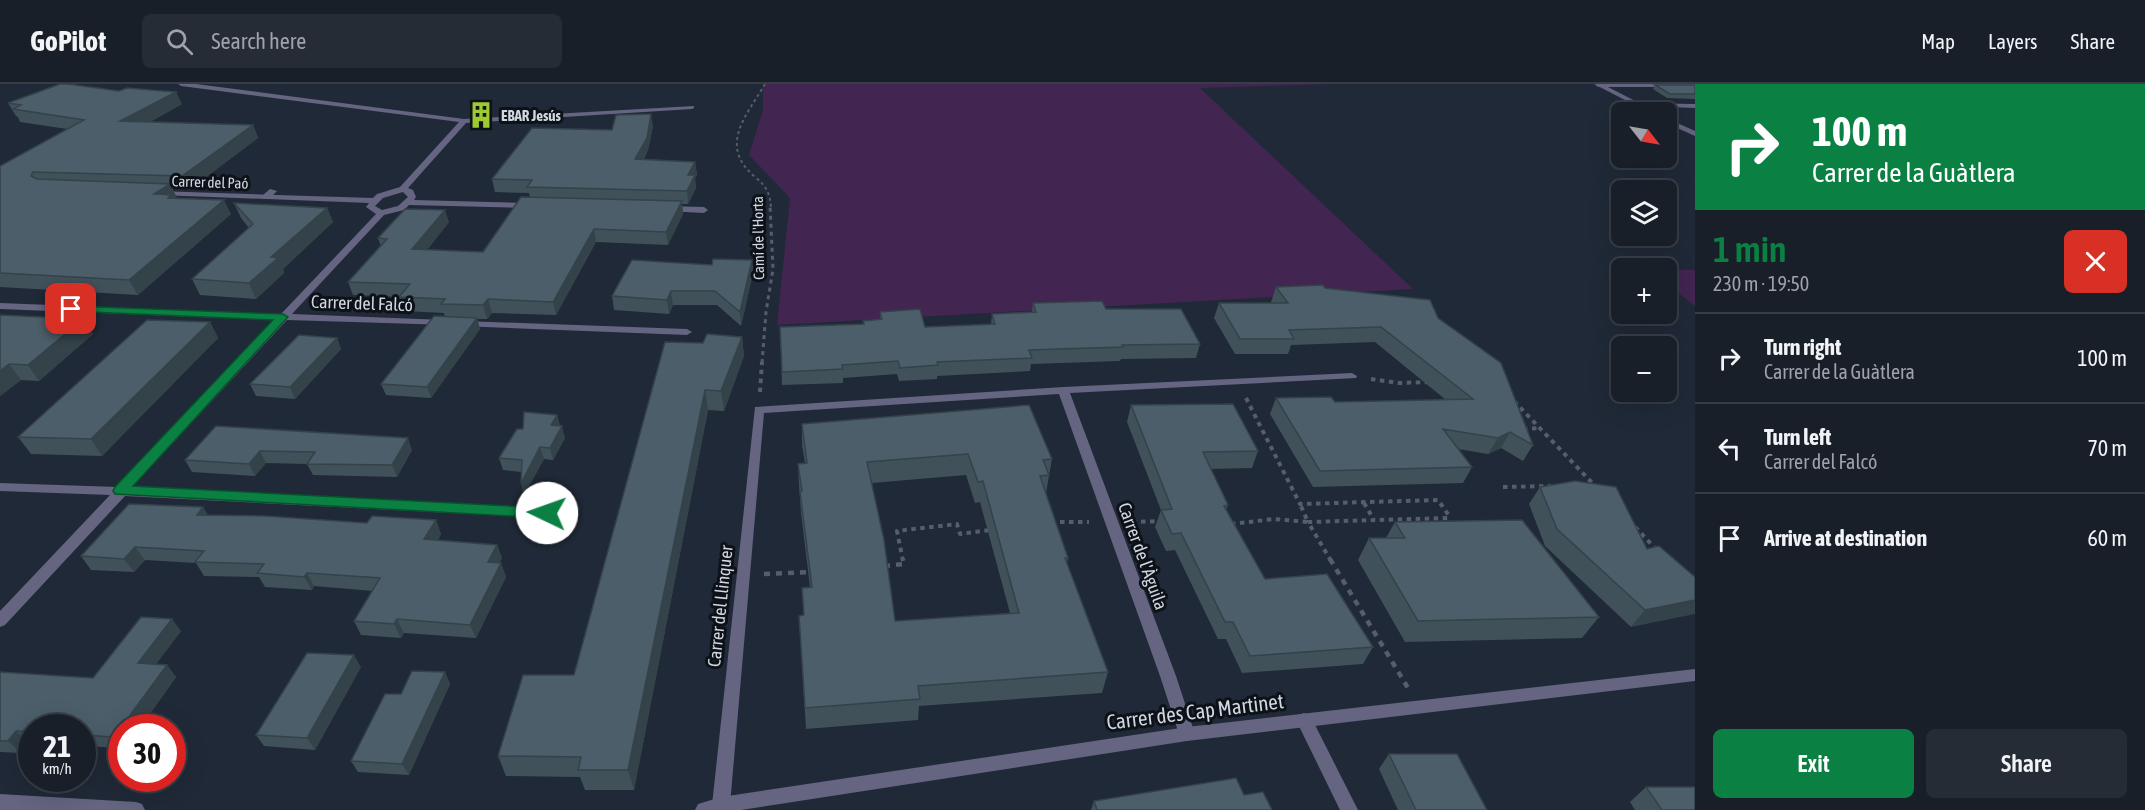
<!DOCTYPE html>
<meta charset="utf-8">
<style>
:root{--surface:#181f29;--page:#252c35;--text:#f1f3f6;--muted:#9fa2a8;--line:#363d46;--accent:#0b8043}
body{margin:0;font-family:"Asap Condensed",sans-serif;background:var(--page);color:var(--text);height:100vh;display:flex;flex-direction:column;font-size:22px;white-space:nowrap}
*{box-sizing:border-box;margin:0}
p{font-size:20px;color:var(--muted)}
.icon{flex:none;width:33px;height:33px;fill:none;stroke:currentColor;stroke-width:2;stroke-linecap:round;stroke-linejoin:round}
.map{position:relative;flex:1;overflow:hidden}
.panel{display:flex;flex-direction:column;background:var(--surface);width:450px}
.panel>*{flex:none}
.banner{background:#0b8043;color:#fff;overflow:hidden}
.needle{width:39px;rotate:121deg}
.tools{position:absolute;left:1611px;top:18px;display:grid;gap:12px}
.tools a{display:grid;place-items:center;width:66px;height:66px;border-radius:9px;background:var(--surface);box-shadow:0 6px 24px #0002,0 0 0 2px var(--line);font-size:30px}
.speed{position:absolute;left:18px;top:630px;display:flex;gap:12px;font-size:30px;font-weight:700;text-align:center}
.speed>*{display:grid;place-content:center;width:78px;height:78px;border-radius:50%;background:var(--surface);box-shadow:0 6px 24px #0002,0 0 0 2px var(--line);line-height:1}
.speed small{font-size:15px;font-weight:400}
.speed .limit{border:9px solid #d22;background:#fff;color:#111}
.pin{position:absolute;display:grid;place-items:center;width:51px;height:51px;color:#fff;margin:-26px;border-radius:12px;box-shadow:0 3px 9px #0006}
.me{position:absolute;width:66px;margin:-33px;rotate:273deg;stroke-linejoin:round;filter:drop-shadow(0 0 4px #0008)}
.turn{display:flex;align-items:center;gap:21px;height:126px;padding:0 18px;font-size:27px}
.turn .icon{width:78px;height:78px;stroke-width:2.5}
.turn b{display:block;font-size:42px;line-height:51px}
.round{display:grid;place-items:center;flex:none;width:63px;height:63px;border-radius:9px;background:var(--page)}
.head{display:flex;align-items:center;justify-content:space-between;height:102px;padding:0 18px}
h1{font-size:36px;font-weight:600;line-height:45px;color:var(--accent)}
.button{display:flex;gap:12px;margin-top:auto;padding:12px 18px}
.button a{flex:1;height:69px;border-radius:9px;background:var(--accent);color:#fff;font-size:24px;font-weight:600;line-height:69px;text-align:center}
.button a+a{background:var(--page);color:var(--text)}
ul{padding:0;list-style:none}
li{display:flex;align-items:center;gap:18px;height:90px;padding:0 18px;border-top:2px solid var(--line)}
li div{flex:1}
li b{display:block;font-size:22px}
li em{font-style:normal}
header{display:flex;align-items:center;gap:36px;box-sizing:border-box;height:84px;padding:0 30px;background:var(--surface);border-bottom:2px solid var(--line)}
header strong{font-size:28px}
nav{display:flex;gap:33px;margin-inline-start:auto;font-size:21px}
.search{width:420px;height:54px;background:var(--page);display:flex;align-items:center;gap:15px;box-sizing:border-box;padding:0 21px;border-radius:9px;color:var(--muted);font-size:22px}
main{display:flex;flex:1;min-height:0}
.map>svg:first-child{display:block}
</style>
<header>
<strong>GoPilot</strong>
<div class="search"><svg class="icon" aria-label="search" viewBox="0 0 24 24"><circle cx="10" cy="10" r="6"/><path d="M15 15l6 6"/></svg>Search here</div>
<nav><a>Map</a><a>Layers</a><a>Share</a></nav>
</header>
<main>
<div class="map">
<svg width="1695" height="726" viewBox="0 0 1695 726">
<rect width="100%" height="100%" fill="#202937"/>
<path fill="#422551" d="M763 0H1331L1200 4 1413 205 777 241 790 114 749 71 763 26Z
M1667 186H1695V222L1667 200Z"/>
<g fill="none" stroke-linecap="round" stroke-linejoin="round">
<path stroke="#555e6a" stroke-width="2" stroke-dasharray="3 3" stroke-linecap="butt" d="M765 0C747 31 718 61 754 92 766 102 770 108 771 124"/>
<path stroke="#555e6a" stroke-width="3" stroke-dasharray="4 4" stroke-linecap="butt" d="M762 279 766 228 773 185 770 122"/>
<path stroke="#555e6a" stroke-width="4" stroke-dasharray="4.5 4.5" stroke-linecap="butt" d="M1371 295 1399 299 1429 298
M760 308 762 278
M1246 314 1300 420 1438 416 1450 433
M1514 317 1596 403
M1523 345 1539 344
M1503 403 1551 402
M1364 419 1374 436
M1051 438H1089
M1132 438 1161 437
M1231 440 1274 435 1308 438 1300 420
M1635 443 1657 466
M903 477 897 447 957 440 960 450 990 446
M1331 477 1308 438 1450 434"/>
<path stroke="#555e6a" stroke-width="4.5" stroke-dasharray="6 6" stroke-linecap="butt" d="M1330 475 1408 604
M884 482 904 480 903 475
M764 490 813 488"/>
<path fill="#656481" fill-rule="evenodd" d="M270 105 277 107 269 115H263V111Z"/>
<path fill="#656481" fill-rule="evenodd" d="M178 0H196L464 35 694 22V24L692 25 466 39 408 104 413 106 416 113 414 116 531 119 534 120V124L409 121 404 126 384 131 292 230 445 236 450 239 449 241 287 236 132 403 547 424 552 426 553 429 552 432 547 434 125 412 5 541 0 543V527L110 411 0 407V399L118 403 276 236 0 225V219L281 230 376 130 366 123 369 119 159 111 155 109 156 107 373 114 377 110 400 103 459 38 181 2ZM403 108 408 113 398 122 382 126 375 122 383 114Z
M1595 0H1695V3H1598Z
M1639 19 1695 20V24L1637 22V20Z
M668 122 704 123 708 126 704 129 665 127V123Z
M463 237 687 245 692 248 687 251 459 242V238Z
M1352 289 1357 292 1356 294 1070 309 1176 592 1195 650 1193 655 1187 657 1181 655 1179 650 1160 592 1059 310 764 329 730 721 727 726H715L712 721 755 323 1063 303Z
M1304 629 1310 631 1358 726H1340L1296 636 1298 631Z"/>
<path fill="#656481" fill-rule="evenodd" d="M1594 0H1602L1657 28H1648Z
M1666 34 1695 47V52L1666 39Z
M1695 585V597L1187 657 741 726H695L698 720 721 713 1187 643Z
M0 710 136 718 142 720 145 726H0Z"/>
</g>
<path fill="#40515a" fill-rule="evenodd" d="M1655 1H1695V15L1667 14 1653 5Z
M8 19 182 20 150 38 253 41 258 54 189 106 172 105 177 114 231 130 138 211 0 203V82L67 45 20 38 18 33 16 32Z
M653 42 648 66 644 75 695 78 697 91 695 94 696 104 688 120H682L683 130 668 161 596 158 556 231 492 229 487 235H477L480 245 431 314 386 311 381 300 445 233 444 229 404 227 399 213 353 211 348 198 381 162 378 154 449 138 427 166 483 168 530 114 529 109 495 108 492 95 612 46Z
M234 119 327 124 333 138 283 185 284 189 256 215 200 211 192 195 249 144 241 134Z
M752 176 753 189 741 242 717 221H673L669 230 614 226 612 212 712 181Z
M1276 203 1325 204 1438 234 1533 361 1523 377 1501 364 1488 370 1458 365 1472 383 1463 399 1313 403 1270 330 1276 314 1335 318 1446 316 1375 258 1291 261 1288 270H1235L1214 234 1219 219H1272L1271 218Z
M1033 219 1106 225 1200 260 1196 274 1121 275 1120 277 1031 280 1030 287 937 292V295L899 297 897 290 843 294V299L782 301 780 243 863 240V237L880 236V228L925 243 991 240 992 230 1032 228Z
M0 231 83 235 93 250 39 297 21 296 0 312Z
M210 238 218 254 102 372 31 370 18 353Z
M742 253 744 272 724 327 708 326 634 706H585L580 693 506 692 498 672 574 591 703 259Z
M337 254 341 265 295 315 256 312 250 300Z
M1131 321 1258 367 1252 384 1211 385 1228 421 1226 426 1265 495 1373 563 1363 580 1242 589 1226 555H1218L1175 466 1166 467 1155 443 1161 426 1127 338Z
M557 331 560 342 565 354 553 376 544 375 524 411 521 399V388L503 386 499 374 523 345Z
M802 340 1052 375 1046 409 1068 474 1067 479 1108 588 1102 609 919 622 918 636 806 645 799 532 803 531 810 503 801 429 799 401 798 380 805 379 802 361ZM966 391 975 419 980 418 1010 529 895 537 872 399Z
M216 342 412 366 397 393 313 391 307 380 266 379 255 392 192 388 185 376Z
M1540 403 1647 465 1695 493 1631 543 1545 462 1529 420Z
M208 431 367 439 436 436 441 450 438 456 497 461 502 474 499 479H501L506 493 476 554 404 549 401 554 361 551 354 537 373 507 314 502 312 506 265 503 259 493 204 492 196 479 145 476 134 488 91 486 81 472Z
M1395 438 1599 533 1582 554 1405 558 1358 476 1369 454H1386Z
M181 547 156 580 167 581 176 593 140 644H122V664L82 662V644H32V659H28L21 669 0 668V588L93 594Z
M361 583 315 666 264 662 256 651Z
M445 588 450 600 409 691 358 688 351 677 401 610Z
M1389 670 1487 726H1398L1379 685Z
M1646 703 1695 726H1635L1630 718Z
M1244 711 1272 726H1091L1094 717Z"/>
<path fill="#34424a" d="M176 8 182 20 127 50 120 37Z
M651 30 653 42 648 66 637 88 635 75Z
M253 41 258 54 189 106 182 92Z
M695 78 697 91 695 94 696 104 688 120 687 107 688 91Z
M170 100 177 114 174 116 154 110Z
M224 116 231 130 138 211 129 196Z
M682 117 683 130 668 161 666 148Z
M327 124 333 138 283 185 284 189 256 215 249 199 271 173Z
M445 126 449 138 417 178 412 165Z
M594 145 596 158 556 231 553 218Z
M752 176 753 189 741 242 740 228Z
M671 207 673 221 669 230 667 216Z
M488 215 492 229 487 235 483 221Z
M477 234 480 245 431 314 427 303Z
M83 235 93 250 39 297 28 281Z
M210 238 218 254 102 372 91 355Z
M742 253 744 272 724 327 721 307Z
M337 254 341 265 295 315 290 303Z
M9 280 21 296 0 312V287Z
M705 306 708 326 634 706 628 686Z
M557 331 560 342 551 341Z
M562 342 565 354 553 376 550 364Z
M1510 348 1501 364 1488 370 1498 354Z
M408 354 412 366 397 393 392 381Z
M540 363 544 375 524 411 521 399Z
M260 367 266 379 255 392 249 380Z
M203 423 212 437 197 431Z
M436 436 441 450 430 469 424 455Z
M497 461 502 474 493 492 488 478Z
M135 463 145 476 134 488 124 475Z
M501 479 506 493 476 554 470 541Z
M307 489 314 502 312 506 304 493Z
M1695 516V530L1631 543 1645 526Z
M172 535 181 547 148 591 138 579Z
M397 535 404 549 401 554 394 540Z
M354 571 361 583 315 666 307 654Z
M167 581 176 593 140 644H122V661L114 653Z
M445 588 450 600 409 691 402 680Z
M16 647 28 659 21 669 8 657Z"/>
<path fill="#4b5e69" stroke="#34424a" stroke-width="1.5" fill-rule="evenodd" d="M60 0H68L119 7 127 4 176 8 120 37 253 41 182 92 33 88 31 92 37 95 170 100 154 110 171 111 168 114 224 116 129 196 0 189V82L84 36 13 25 21 21 8 19Z
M1655 1H1695V10H1670Z
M651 30 647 54 635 75 695 78 688 91H695L687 107 527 103 532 96 492 95 532 44 612 46 616 31Z
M521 113 682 117 666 148 594 145 553 218 488 215 483 221 441 220 445 215 399 213 410 200 348 198 387 155 378 154 405 125 445 126 412 165 483 168Z
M234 119 327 124 271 173 278 174 249 199 192 195 253 140Z
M713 175 752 176 740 228 715 207H671L667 216 612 212 632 176 712 181Z
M1323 201 1325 204 1430 216 1438 234 1501 279 1533 361 1510 348 1498 354 1443 345 1472 383 1320 387 1276 314 1331 313 1335 318 1473 315 1381 243 1289 246 1294 255H1240L1219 219H1288L1276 203Z
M1102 217 1106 225H1181L1200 260 1122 261 1123 263 1029 266 1032 274 937 278 938 281 900 284 898 277 842 281 843 285 782 288 780 243 864 240 863 237 882 235 880 228 920 225 925 243 995 240 992 230 1036 228 1033 219Z
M0 231 83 235 28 281 9 280 0 287Z
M434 232 477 234 427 303 381 300Z
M147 236 210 238 91 355 18 353Z
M707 250 742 253 721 307 705 306 628 686H578L581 673 498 672 523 591H574L665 258 703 259Z
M299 251 337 254 290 303 250 300Z
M1233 320 1258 367 1203 368 1228 421 1224 422 1265 495 1327 490 1373 563 1250 572 1233 538H1225L1181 449 1172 450 1161 426 1172 425 1131 321Z
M1029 321 1052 375 1043 376 1049 391 1040 392 1068 474H1065L1108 588 918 602 920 615 805 624 799 532 804 531 802 504 812 503 800 408 802 407 798 380 807 379 802 340ZM968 370 978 398 983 397 1019 529 895 537 884 456 867 378Z
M524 328 557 331 551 341 562 342 550 364 540 363 521 399 522 376 499 374 517 345H523Z
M216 342 408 354 392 381 307 380 315 368 260 367 249 380 185 376Z
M1575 397 1616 403 1647 465 1659 462 1695 493V516L1645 526 1557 445 1540 403Z
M129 420 203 423 197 431 265 432 367 439 372 432 436 436 424 455 497 461 488 478 501 479 470 541 397 535 394 540 354 537 380 494 307 489 304 493 257 489 264 480 195 478 204 467 135 463 124 475 81 472Z
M1522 436 1599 533 1418 537 1369 454H1405L1395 438Z
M141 533 172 535 138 579 167 581 114 653 82 651V644H32V648L16 647 8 657H0V588L93 594Z
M307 569 354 571 307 654 256 651Z
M412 587 445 588 402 680 351 677 385 610H401Z
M1389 670H1457L1487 726H1416Z
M1236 694 1244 711 1263 708 1272 726H1097L1094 717Z
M1646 703H1695V726H1662Z"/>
<path fill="#0b8043" stroke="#07532c" stroke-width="1.5" d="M71 222 283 230 288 233 133 402 547 424 555 429 547 434 115 410 113 407 115 403 273 236 67 227V223Z"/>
<defs>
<symbol id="building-bare" viewBox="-9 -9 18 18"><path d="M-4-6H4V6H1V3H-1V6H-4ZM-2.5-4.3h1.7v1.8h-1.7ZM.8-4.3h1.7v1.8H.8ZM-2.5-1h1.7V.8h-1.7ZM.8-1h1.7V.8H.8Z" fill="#9dca30" stroke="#0d1118" stroke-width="2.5" paint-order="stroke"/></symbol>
</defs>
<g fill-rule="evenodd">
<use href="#building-bare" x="462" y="12" width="38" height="38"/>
</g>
<g text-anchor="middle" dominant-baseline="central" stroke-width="6" stroke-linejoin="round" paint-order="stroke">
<g font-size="15" font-weight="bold" fill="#d1d7e0" stroke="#0d1118" text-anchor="start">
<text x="501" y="31">EBAR Jesús</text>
</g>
<g font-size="15" fill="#d1d7e0" stroke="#0d1118">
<text transform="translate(210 98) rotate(2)">Carrer del Paó</text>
<text transform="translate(758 154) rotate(-91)">Camí de l'Horta</text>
</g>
<g font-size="18" fill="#d1d7e0" stroke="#0d1118">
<text transform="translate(362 219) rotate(2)">Carrer del Falcó</text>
<text transform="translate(1143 472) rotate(70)">Carrer de l'Àguila</text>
<text transform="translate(720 522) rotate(-84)">Carrer del Llinquer</text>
</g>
<g font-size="21" fill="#d1d7e0" stroke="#0d1118">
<text transform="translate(1195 627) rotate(-7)">Carrer des Cap Martinet</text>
</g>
</g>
</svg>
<div class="tools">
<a><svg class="needle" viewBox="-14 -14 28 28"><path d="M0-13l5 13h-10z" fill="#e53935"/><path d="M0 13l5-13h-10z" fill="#9fa2a8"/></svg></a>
<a><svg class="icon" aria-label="layers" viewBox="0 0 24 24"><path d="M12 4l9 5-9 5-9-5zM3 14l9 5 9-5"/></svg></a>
<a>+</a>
<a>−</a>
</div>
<div class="speed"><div>21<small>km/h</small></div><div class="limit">30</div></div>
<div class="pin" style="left:71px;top:225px;background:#d93025"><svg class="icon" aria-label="arrive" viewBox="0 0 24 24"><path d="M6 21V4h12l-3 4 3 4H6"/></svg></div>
<svg class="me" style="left:547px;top:429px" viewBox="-20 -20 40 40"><circle r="19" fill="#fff"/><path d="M0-13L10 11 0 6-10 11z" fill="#0b8043"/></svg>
</div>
<section class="panel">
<div class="banner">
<div class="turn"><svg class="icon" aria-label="right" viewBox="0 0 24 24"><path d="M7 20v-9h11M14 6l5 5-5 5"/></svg><div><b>100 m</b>Carrer de la Guàtlera</div></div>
</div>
<div class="head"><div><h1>1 min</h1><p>230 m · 19:50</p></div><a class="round" style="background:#d93025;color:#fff"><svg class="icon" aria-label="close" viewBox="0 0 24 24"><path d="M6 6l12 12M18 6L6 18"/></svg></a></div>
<ul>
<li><svg class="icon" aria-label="right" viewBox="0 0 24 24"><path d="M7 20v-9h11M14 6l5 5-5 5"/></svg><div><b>Turn right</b><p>Carrer de la Guàtlera</p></div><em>100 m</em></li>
<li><svg class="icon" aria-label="left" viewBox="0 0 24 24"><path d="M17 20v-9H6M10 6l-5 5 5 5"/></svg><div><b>Turn left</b><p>Carrer del Falcó</p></div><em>70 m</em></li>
<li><svg class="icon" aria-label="arrive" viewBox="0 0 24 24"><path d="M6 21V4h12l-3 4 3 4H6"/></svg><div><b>Arrive at destination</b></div><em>60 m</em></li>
</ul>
<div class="button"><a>Exit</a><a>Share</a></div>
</section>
</main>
